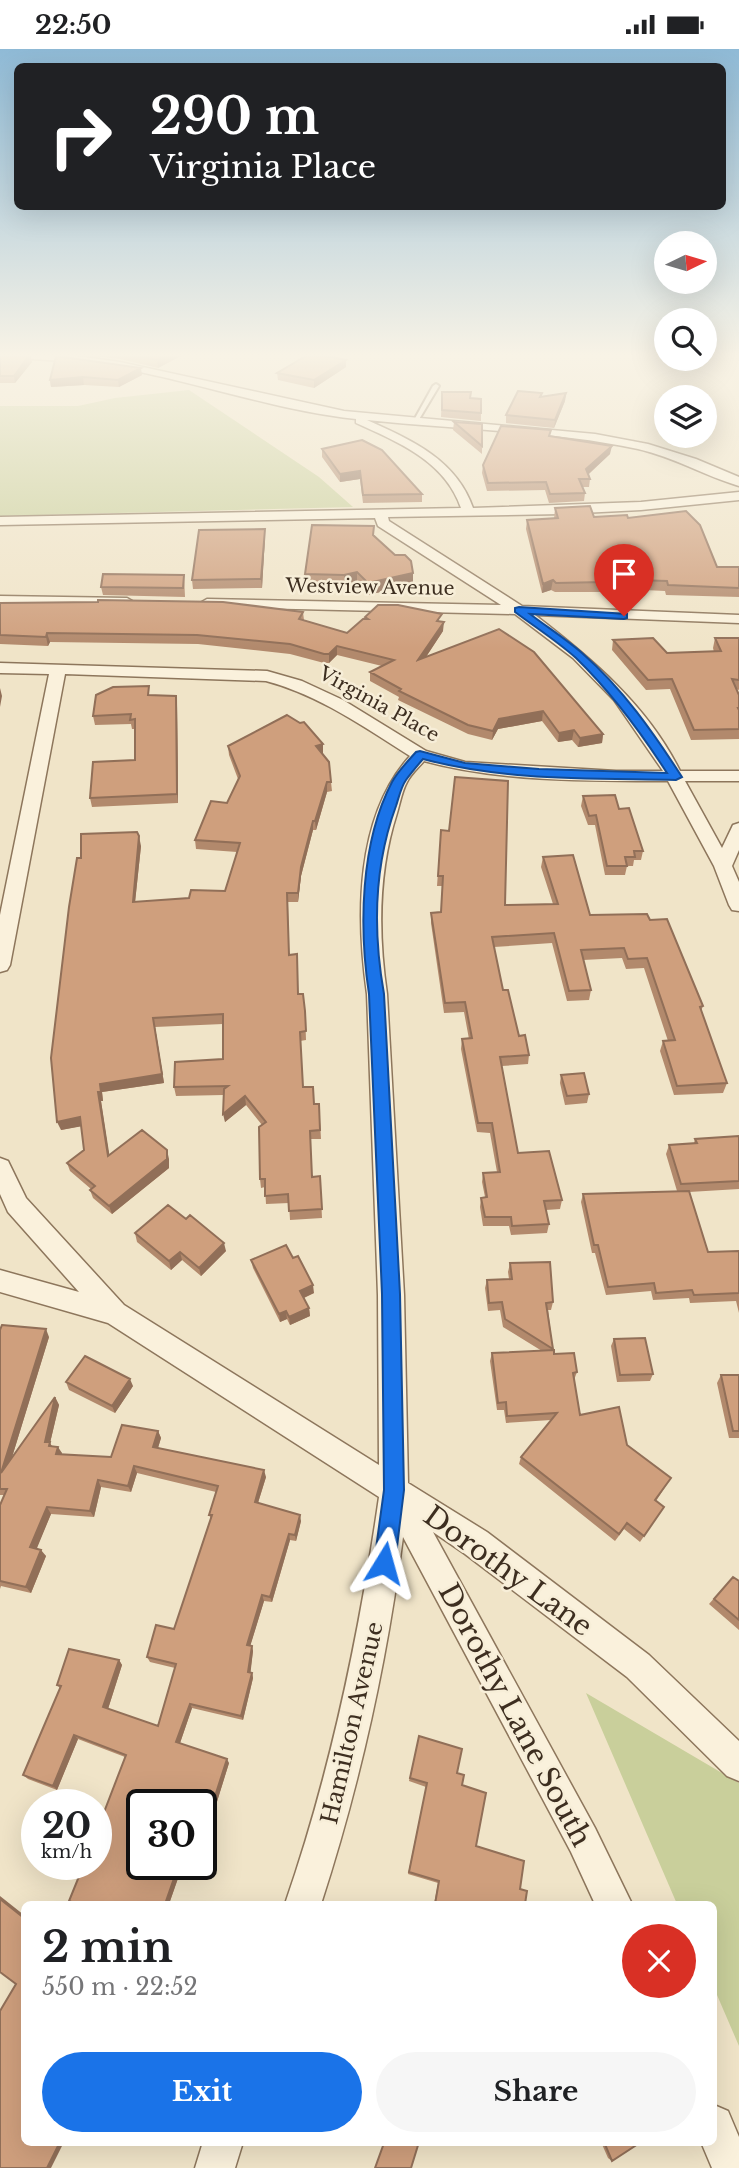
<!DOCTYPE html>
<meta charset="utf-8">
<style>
:root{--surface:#fff;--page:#f6f6f6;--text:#202124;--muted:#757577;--accent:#1a73e8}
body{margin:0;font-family:"Libre Baskerville",serif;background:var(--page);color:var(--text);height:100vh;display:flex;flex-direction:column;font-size:26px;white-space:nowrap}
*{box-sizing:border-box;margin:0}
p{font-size:23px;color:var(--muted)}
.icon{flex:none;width:38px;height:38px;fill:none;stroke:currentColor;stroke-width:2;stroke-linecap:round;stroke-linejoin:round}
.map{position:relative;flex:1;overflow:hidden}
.sheet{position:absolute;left:21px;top:1852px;width:696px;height:245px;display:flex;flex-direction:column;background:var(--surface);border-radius:10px;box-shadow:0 7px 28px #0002}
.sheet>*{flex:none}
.top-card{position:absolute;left:14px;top:14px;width:712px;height:147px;border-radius:10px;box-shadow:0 7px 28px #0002;background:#202124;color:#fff;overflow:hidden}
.needle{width:46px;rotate:85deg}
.buttons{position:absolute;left:654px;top:182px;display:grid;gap:14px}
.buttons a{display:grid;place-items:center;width:63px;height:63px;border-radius:50%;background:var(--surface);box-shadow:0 7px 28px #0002;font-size:35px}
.speed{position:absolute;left:21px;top:1740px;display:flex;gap:14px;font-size:35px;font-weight:700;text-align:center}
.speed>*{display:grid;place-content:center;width:91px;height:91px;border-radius:50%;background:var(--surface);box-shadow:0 7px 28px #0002;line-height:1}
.speed small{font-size:18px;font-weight:400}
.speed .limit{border:4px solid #111;border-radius:10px;background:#fff;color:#111}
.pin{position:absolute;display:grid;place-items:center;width:60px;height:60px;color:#fff;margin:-72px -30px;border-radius:50% 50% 50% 0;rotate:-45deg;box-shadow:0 0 7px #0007}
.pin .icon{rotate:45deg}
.me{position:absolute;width:77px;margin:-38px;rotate:8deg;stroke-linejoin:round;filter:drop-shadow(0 0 5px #0008)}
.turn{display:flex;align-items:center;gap:24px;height:147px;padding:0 21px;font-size:32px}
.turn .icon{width:91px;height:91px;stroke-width:2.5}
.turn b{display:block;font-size:49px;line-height:60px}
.round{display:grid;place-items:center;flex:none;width:74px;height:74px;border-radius:37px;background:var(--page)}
.head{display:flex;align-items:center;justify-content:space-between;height:119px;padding:0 21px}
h1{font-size:42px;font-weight:700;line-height:52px}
.primary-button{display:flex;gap:14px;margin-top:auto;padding:14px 21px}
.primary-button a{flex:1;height:80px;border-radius:42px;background:var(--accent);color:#fff;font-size:28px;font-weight:700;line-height:80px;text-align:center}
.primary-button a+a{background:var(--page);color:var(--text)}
.status{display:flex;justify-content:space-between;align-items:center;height:49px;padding:0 35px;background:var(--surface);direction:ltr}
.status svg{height:19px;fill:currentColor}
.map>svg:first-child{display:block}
</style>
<div class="status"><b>22:50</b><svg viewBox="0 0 49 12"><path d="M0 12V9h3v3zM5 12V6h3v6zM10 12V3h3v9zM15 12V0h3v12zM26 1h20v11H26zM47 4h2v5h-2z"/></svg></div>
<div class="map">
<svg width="739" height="2119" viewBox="0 0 739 2119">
<rect width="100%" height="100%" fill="#f0e4c8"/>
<path fill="#c9cf9b" d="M189 341 319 428 353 458 0 467V357H78L115 349Z
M586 1644 739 1734V1997L714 1939V1855H677Z"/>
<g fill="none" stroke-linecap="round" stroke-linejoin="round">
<defs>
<path id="lane" d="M436 335 439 337 418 372 413 373 433 337Z"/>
<path id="street" d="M0 303 69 306 120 313 344 362 595 385 648 395 696 410 739 428V437C705 427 674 408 638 400 549 381 458 381 367 371 411 391 456 410 473 459L641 453 739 443V451L641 461 562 465 388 468 389 472 522 557 739 566V574L535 566C591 609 648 657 680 722H739V732H685L722 799 733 776 739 774V801L732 817 739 833V862L732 861 729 856 714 817 668 732C589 732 500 733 424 712 418 719 411 725 407 733 402 742 400 754 397 764 378 823 378 884 387 945L404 1246 408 1434 487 1483 649 1606 739 1692V1732L727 1727 627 1628 465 1505 433 1483 595 1779 632 1855H595L571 1803 403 1488C387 1613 360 1735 321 1855H285C331 1722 359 1587 379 1448L108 1274 0 1243V1221L79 1243 8 1163 0 1145V1109L8 1112 26 1149 124 1256 379 1416 378 1246 367 945C356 868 355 768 410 707 364 678 319 646 266 632L65 625 10 916 7 921 0 923V866L49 625 0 624V614L267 622 302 632 343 651 426 702 465 713 616 722H663L614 651 573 609 515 565 207 558 200 554 207 550 501 556 378 477 375 469 0 476V468L461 459C445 412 398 393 356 374V370C282 362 212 338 140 323 94 313 47 310 0 309Z
M0 547 127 549 134 553 127 557 0 555Z
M714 2056 728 2062 739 2088V2119H712L701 2093H714Z
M203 2093H243L235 2119H195Z"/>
</defs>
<use href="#lane" stroke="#8d765c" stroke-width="4"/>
<use href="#street" stroke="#8d765c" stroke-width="3"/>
<use href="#lane" fill="#faf1dc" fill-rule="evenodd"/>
<use href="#street" fill="#faf1dc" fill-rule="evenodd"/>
</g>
<path fill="#b2896c" d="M60 303H188L158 319 120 310Z
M0 304 30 305 32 313 15 334H0Z
M56 307 142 326 119 338 84 336 51 338 50 331Z
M346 318 314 339 278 331 277 324Z
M442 343 481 364V372L441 368Z
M566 344 565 352 554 379 506 374V366L541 348Z
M454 373 482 397V405L453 381Z
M551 387 610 405 589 425 590 430 589 438H582L585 444 584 452 549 454 545 441 487 442 482 424 483 416Z
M322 400 422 445V453L363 454 360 430 340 433 322 408Z
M555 459 594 468 628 469 717 518H739V548L666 546 665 542 602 539V543H555L551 541 542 544 526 480 527 471 554 470Z
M265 480V488L262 539 193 540 192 531Z
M374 486 413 524V535L368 546 357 535 345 537 306 536 305 525Z
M184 526 185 548 103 546 101 538Z
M0 554 303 563 304 571 347 584 365 570V568L441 573 443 582 426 608 603 685 602 694 578 698 572 691 558 693 542 672 498 680 492 691 468 685 398 651 399 648 370 632V623L382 617 337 606 329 614H324L290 605 198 595 50 593 48 597 0 595Z
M715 589H739V641L737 640 739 646V690L691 691 670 640 646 641 612 601 613 591 667 604 714 603 713 599Z
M150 646 177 656 178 754 92 758 90 749 135 711V680H132L131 675 95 676 93 667Z
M323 695V704H322L331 733 332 742 327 743 316 781H313L301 827 298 853H288L289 906 298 915V945L305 962 306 991 300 992 303 1038 314 1055H319L321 1090H310L312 1128 320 1127 322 1169 290 1171 289 1154 266 1155 265 1138 261 1139 260 1130 262 1076 246 1056 225 1073 223 1046 176 1047 174 1038 223 1010V975L155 978 164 1034 102 1043 103 1052H101L109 1107 169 1110V1119L112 1165 93 1149 90 1141 91 1140 70 1122 67 1114 84 1101 81 1077 61 1081 81 809 141 797 135 853 189 849 225 842 237 803 196 800 195 791 227 754 238 730 229 706 228 697Z
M583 747 619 760 643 802 641 811H634L633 817H627L625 826H605L595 776H588L581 757Z
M441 781 505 856 553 855 541 818 543 808 590 866 650 871 703 957 701 962 727 1034 723 1044 674 1046 660 1002 663 992H668L644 919 626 920 622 909 583 911 591 941 589 951 567 952 552 894 494 898 503 941 519 987 529 1006 528 1015 502 1017 518 1104 562 1151 560 1160 546 1161 549 1175 547 1184 511 1186 509 1177H483L480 1158 481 1149 485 1148 482 1133 483 1124 497 1123 490 1084 477 1083 461 1000 462 990H469L464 963 444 964 431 874V864L441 863 443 837H437Z
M561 1026 589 1045 587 1054 565 1056 560 1034Z
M739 1087V1140L689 1143 708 1203 739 1202V1264L736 1252 690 1254 689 1249 653 1251 651 1242 606 1246 595 1204H592L581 1153 583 1145 677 1142 666 1105 669 1096 694 1094 695 1090Z
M186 1170 226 1202 201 1227 182 1211 171 1221 137 1193 135 1184Z
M251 1211 314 1244 304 1249 309 1259 310 1267 290 1276 287 1270 280 1273 253 1219Z
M510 1214 553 1253 551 1261H548L553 1301 554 1305 577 1323 574 1331 580 1366 627 1396 671 1429 656 1452 664 1458 640 1493 624 1480 615 1492 519 1415 521 1408 551 1371 506 1374 504 1361H497L490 1312 492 1304 542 1302 503 1278 500 1261 488 1262 485 1239 487 1231 509 1230 508 1223Z
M0 1281 49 1288 12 1408 55 1348 59 1356 50 1394 52 1397 62 1404 61 1406 111 1408 158 1382 161 1389 158 1399 266 1428 258 1454 301 1472 296 1492 290 1491 272 1553 264 1552 250 1597 253 1602 250 1624H252L253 1629 243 1671 192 1659 180 1694 229 1714 211 1772 201 1768V1755H161L142 1815H183L169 1855 101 1771 125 1708 78 1690 57 1741 28 1730 23 1726 60 1639 57 1636 119 1611 122 1616 108 1660 158 1677 175 1619 150 1613 147 1608 174 1580 211 1470 209 1466 216 1443 137 1424 131 1443 101 1438 94 1468 51 1465 36 1500 46 1507 31 1544 1 1537 0 1540V1456L5 1446H0Z
M614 1290 653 1325 650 1332 617 1333 611 1297Z
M721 1326H739V1389H729L717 1334Z
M66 1333 133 1337 115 1364 69 1341Z
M733 1528 739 1532V1581L709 1555Z
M419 1687 457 1724 462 1736 476 1797 520 1840 525 1855H434L438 1834 408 1825 426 1738 409 1732Z
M601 2093H641L612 2112 608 2109Z"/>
<path fill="#916f58" d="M173 303H188L158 319 157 311Z
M30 305 32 313 15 334 14 327Z
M346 311V318L314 339V331Z
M141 319 142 326 119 338 118 331Z
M83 328 84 336 51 338 50 331Z
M566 344 565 352 554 379 555 371Z
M612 397 610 405 585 428 586 420Z
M360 422V430L340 433V425Z
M265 480V488L262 539 261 530Z
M357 523V535L345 537 344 526Z
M413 524V535L368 546V534Z
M553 531 551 541 542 544 543 535Z
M444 573 443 582 418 620V611Z
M47 584 50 593 48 597 46 588Z
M337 597V606L329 614V605Z
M0 639 2 647 0 658Z
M176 647 177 656 178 754 177 745Z
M543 662 542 672 498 680 492 691 493 682 499 670Z
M574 681 572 691 558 693 559 684Z
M603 685 602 694 578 698 580 689Z
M323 695V704L316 706V697Z
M327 733V743L316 781 315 772Z
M313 772V781L301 827 298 853V844L301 818Z
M139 787 141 797 134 863 133 853Z
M155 978 164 1034 102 1043 103 1052H101L111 1116 108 1107 98 1043 100 1035Z
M245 1047 246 1056 225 1073 223 1065Z
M80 1068 83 1077 61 1081 57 1073Z
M167 1101 169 1110V1119L112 1165 109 1157Z
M224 1194 226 1202 201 1227 199 1219Z
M180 1203 182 1211 171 1221 169 1212Z
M313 1236 314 1244 301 1250 300 1242Z
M309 1259 310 1267 290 1276 289 1268Z
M286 1262 287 1270 280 1273 279 1265Z
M46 1280 49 1288 5 1431 1 1424Z
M130 1330 133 1337 115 1364 112 1357Z
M55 1348 59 1356 50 1394 53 1400 45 1393Z
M158 1382 161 1389 156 1405 153 1398Z
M58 1398 62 1404 60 1412 56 1405Z
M134 1417 137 1424 131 1443 128 1437Z
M264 1421 266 1428 256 1460 255 1453Z
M98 1431 101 1438 94 1468 90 1462Z
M47 1458 51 1465 35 1504 30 1498Z
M300 1466 301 1472 296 1492 295 1486Z
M289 1485 290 1491 272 1553 270 1548Z
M41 1501 46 1507 31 1544 26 1538Z
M262 1546 264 1552 249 1601 247 1596Z
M252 1597 253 1602 250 1628 248 1623Z
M119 1611 122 1616 107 1663 103 1658Z
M252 1624 253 1629 243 1671 241 1667Z
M190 1655 192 1659 179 1697 176 1693Z
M74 1686 78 1690 57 1741 53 1737Z
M227 1710 229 1714 211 1772 208 1769Z
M179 1815H183L169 1855H165Z
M0 1847 24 1866V1869L0 1850Z
M60 2093H64L51 2119H47Z"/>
<path fill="#cf9f7d" stroke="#916f58" stroke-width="2" d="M119 303H173L157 311Z
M0 304 30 305 14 327H0Z
M311 304 346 311 314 331 277 324Z
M56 307 141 319 118 331 83 328 50 331Z
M518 342 542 344 540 348 566 344 555 371 506 366Z
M442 343H471L470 349 481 350V364L442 361Z
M454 373 482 375V397Z
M501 377 551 381 549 387 612 397 586 420 590 430H579L585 444 550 445 546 433 488 434 483 416Z
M362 391 382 401 422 445 363 446 360 422 340 425 322 400Z
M590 457 594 468 627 466 628 469 686 462 700 476 717 518H739V539L668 536 667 532 603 530V533L556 534 553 531 543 535 527 471 558 469 555 459Z
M312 476 374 477 373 486 395 506H405L411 512 413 524 368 534 357 523 344 526 305 525Z
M265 480 261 530 192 531 199 481Z
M103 525 184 526 183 539 101 538Z
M98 551 223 553 303 563 299 570 347 584 363 570H368L365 568 378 556H398L442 565 437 572 444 573 418 611 499 580 534 603 603 685 580 689 574 681 559 684 543 662 499 670 493 682 468 676 399 642 401 640 370 623 394 611 337 597 329 605H324L290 595 197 586 47 584 46 588 0 586V554L98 553Z
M653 589 667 604 721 602 715 589H739V631L732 630 739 646V659H738L739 661V680L694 681 672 630 648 631 613 591Z
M149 637 148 646 176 647 177 745 90 749 93 713 135 711V670L130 671 131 665 93 667 96 646 113 638Z
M287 666 300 674 304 673 323 695 316 697 329 713 331 733H327L315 772H313L301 818 298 844H287L289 906 297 905 298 945H303L305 962 306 982 300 983 303 1038H313L314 1055H319L320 1081 310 1082 312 1128 320 1127 322 1160 289 1162 288 1145 265 1147V1130H260L259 1078 266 1073 245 1047 223 1065 224 1040 228 1037 174 1038 175 1013 223 1010V965L153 969 162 1025 100 1035 101 1043H98L108 1107 142 1081 167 1101V1110L109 1157 90 1141 95 1137 67 1114 84 1101 80 1068 57 1073 51 1009 69 858 77 809H81V785L137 783 139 787 133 853 189 849 191 841 225 842 240 794 195 791 211 752 227 754 240 727 228 697Z
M455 728 508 732 505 856 558 855 543 808 573 806 590 866 647 865 650 871 667 870 703 957 700 958 727 1034 677 1037 663 992 675 991 647 909 628 910 624 899 581 901 591 941 569 942 554 884 492 888 503 941H508L519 987 525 986 529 1006 500 1008 518 1104 549 1102 562 1151 544 1152 549 1175 512 1177 511 1168H485L481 1149 487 1148 483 1124 500 1123 492 1074H478L462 990 472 989 465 953 445 954 431 864 441 863 443 827H438L441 781 449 782Z
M615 746 619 760 629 759 643 802H634L635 808H625L627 817H607L596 766 589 767 583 747Z
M584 1024 589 1045 567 1047 561 1026Z
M739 1087V1132L681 1135 669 1096 697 1094 695 1090Z
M689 1142 708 1203 739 1202V1244L694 1246 692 1241 656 1244 654 1234 608 1238 598 1196H594L583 1145Z
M168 1156 186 1170 190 1166 224 1194 199 1219 180 1203 169 1212 135 1184Z
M286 1196 293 1209 298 1207 313 1236 300 1242 309 1259 289 1268 286 1262 279 1265 251 1211Z
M550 1213 553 1253 546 1254 553 1300 505 1270 502 1253 489 1254 487 1231 512 1230 510 1214Z
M2 1276 46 1280 1 1424 55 1348 45 1393H50L49 1397 58 1398 56 1405 111 1408 122 1376 158 1382 153 1398 264 1421 255 1453 300 1466 295 1486 289 1485 270 1548 262 1546 247 1596 252 1597 248 1623 252 1624 241 1667 190 1655 176 1693 227 1710 208 1769 201 1766V1755H169L158 1751 157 1755H142V1815H179L165 1855H76L69 1852 84 1815H96V1769L101 1771 126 1706 74 1686 53 1737 23 1726 61 1637 57 1636 69 1600 119 1611 103 1658 158 1677 176 1615 147 1608 156 1576 174 1580 212 1466H209L218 1437 134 1417 128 1437 98 1431 90 1462 47 1458 30 1498 41 1501 26 1538 0 1532V1456L7 1440H0V1281Z
M645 1289 653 1325 620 1326 614 1290Z
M554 1301V1305L574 1304 577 1323 573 1324 580 1366 619 1358 627 1396 671 1429 655 1451 664 1458 644 1487 627 1474 619 1485 521 1408 557 1364 507 1367 506 1353 498 1354 492 1304Z
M85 1307 130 1330 112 1357 66 1333Z
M721 1326H739V1382H733Z
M733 1528 739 1532V1571L714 1550Z
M419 1687 462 1700 457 1724 464 1726 462 1736 486 1744 476 1797 524 1812 520 1840 527 1842 525 1855H435L439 1832 409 1823 427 1734 410 1729Z
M0 1850 24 1869V2093H60L47 2119H0V1962L16 1935 0 1923Z
M382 2093H419L411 2119H375L384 2094Z
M604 2093H641L612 2112Z"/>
<linearGradient id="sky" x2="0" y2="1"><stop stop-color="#8fbad6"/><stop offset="0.51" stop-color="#f8f3e6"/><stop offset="1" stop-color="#f8f3e6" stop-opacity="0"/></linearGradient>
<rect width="739" height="600" fill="url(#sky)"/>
<path fill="#1a73e8" stroke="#114b97" stroke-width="2" d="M519 558 627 565V569L624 570 530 565C547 578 566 590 582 604 623 640 653 683 682 728L676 731C591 729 505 732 423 710 417 717 411 724 406 731 401 738 399 748 396 757 374 817 373 883 384 945L400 1245 404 1441 395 1514 392 1521 384 1524 377 1521 374 1514 384 1441 382 1245 369 945C359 879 360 794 392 733 398 722 408 712 416 703L420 702 465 714 539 720 667 724C640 682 612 644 576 609 557 592 535 578 515 563V559Z"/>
<g text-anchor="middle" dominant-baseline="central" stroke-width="5" stroke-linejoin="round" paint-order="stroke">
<g font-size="19" fill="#3d2e20" stroke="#f7eed8">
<text transform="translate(370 538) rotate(1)">Westview Avenue</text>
<text transform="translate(379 655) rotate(29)">Virginia Place</text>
</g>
<g font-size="23" fill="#3d2e20" stroke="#f7eed8">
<text transform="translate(352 1674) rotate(-77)">Hamilton Avenue</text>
</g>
<g font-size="28" fill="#3d2e20" stroke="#f7eed8">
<text transform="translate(508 1522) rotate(36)">Dorothy Lane</text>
<text transform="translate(515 1666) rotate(62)">Dorothy Lane South</text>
</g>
</g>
</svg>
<div class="buttons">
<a><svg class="needle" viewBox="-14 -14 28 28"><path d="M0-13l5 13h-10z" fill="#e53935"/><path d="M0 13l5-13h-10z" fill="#757577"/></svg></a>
<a><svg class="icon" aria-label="search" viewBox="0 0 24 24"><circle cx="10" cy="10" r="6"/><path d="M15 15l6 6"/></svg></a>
<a><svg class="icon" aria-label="layers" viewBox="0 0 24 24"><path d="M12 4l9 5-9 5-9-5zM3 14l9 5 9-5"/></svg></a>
</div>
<div class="speed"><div>20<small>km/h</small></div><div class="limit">30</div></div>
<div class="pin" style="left:624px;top:567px;background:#d93025"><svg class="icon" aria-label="arrive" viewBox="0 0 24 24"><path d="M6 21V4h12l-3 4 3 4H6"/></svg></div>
<svg class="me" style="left:384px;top:1514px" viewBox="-20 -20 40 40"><path d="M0-17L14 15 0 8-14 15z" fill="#1a73e8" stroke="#fff" stroke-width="4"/></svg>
<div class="top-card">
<div class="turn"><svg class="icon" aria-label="right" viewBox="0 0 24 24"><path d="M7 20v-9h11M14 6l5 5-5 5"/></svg><div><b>290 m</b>Virginia Place</div></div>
</div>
<section class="sheet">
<div class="head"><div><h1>2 min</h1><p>550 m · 22:52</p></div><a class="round" style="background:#d93025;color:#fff"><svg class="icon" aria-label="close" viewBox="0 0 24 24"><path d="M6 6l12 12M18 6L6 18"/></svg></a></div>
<div class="primary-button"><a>Exit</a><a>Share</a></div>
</section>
</div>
